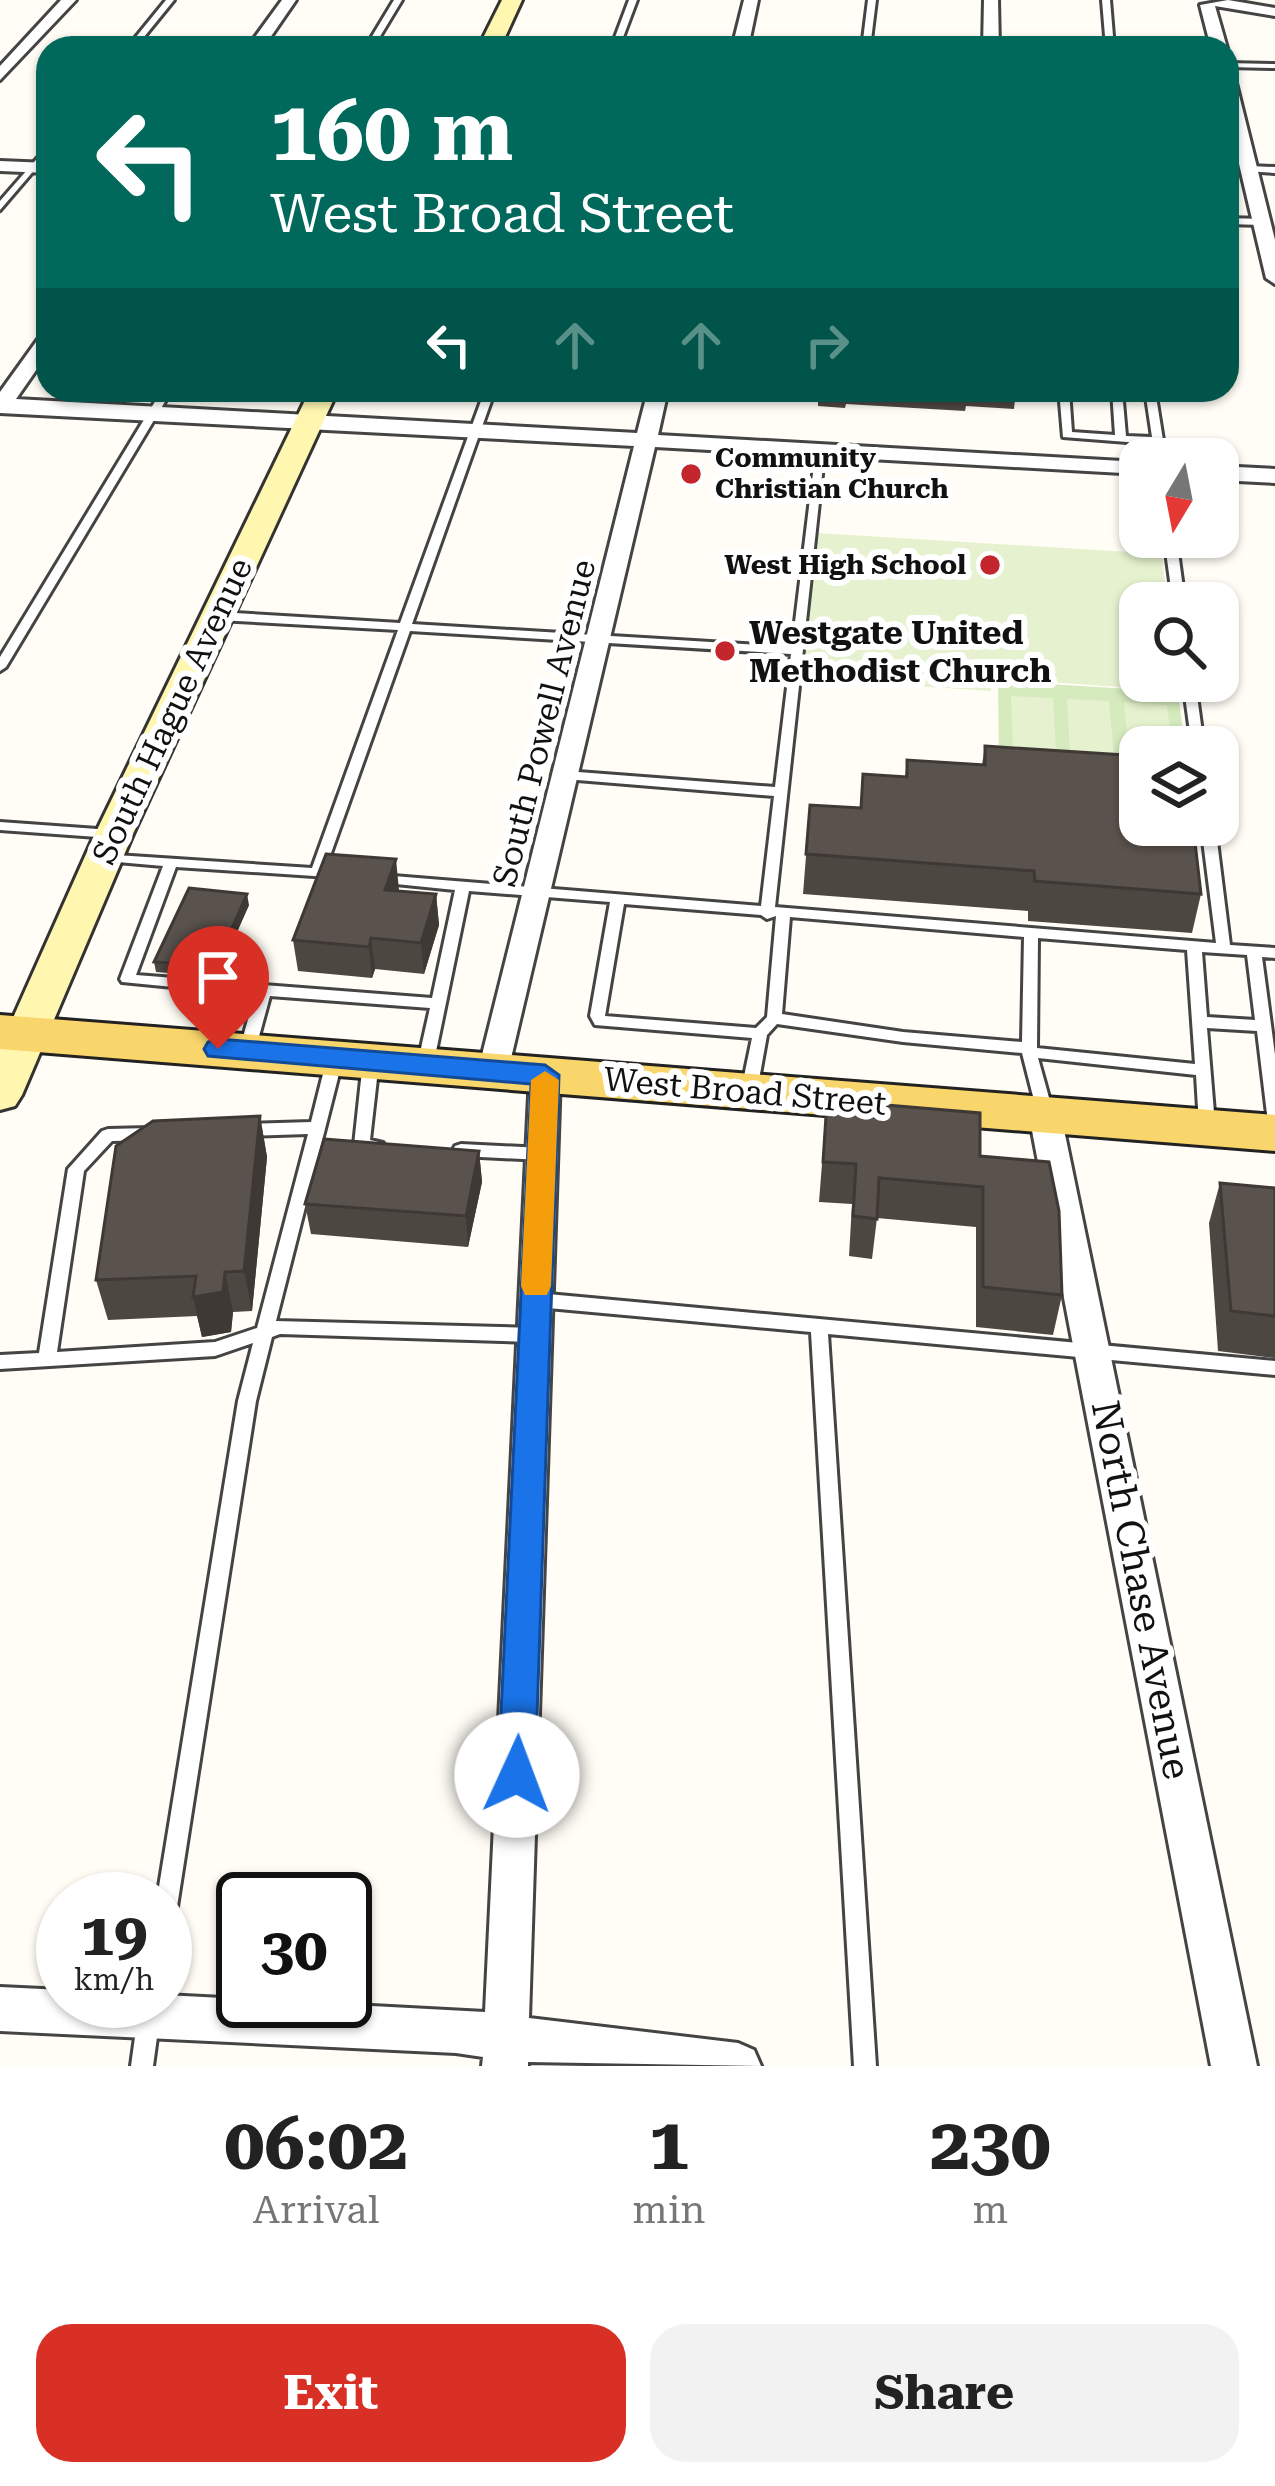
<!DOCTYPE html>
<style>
:root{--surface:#fff;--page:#f2f2f2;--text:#222;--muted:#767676;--accent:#d93025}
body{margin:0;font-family:"Roboto Serif",serif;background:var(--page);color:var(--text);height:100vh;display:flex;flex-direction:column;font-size:45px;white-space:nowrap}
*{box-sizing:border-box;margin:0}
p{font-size:39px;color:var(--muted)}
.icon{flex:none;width:66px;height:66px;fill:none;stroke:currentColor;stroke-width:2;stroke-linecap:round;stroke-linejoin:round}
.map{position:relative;height:2066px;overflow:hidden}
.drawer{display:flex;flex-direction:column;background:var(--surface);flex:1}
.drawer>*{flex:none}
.top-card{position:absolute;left:36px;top:36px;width:1203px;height:366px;border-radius:36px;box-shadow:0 3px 9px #0004;background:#00695c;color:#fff;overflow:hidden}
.needle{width:78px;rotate:190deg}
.buttons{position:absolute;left:1119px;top:438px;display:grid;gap:24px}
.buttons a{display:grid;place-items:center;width:120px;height:120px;border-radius:24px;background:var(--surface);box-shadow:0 3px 9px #0004;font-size:60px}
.speed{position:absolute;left:36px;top:1872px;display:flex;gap:24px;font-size:60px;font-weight:700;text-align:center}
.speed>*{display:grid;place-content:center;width:156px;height:156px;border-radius:50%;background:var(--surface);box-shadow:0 3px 9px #0004;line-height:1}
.speed small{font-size:30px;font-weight:400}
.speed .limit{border:6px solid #111;border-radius:18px;background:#fff;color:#111}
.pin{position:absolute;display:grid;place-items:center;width:102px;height:102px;color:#fff;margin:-123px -51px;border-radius:50% 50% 50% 0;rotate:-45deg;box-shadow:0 0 12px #0007}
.pin .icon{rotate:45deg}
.me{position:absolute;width:132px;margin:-66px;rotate:2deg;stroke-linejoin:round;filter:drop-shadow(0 0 9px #0008)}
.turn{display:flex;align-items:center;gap:42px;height:252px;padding:0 36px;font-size:54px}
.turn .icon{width:156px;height:156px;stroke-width:2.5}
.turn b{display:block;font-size:84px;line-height:102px}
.lanes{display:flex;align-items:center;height:114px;padding:0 36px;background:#0003;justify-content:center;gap:60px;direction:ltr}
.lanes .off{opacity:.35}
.eta{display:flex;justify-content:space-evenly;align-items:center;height:204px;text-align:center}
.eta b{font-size:72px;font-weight:700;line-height:84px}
.action{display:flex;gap:24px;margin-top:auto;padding:24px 36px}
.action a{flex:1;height:138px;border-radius:36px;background:var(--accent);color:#fff;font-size:48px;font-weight:700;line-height:138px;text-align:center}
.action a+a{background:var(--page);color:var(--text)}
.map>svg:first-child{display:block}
</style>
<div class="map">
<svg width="1275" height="2066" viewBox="0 0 1275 2066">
<rect width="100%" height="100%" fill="#fffdf5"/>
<path fill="#d5ebbd" d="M998 681 1178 692 1185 747H1140V772L999 762Z"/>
<path fill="#e6f2cf" d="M817 533 1162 554 1167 603H1140V681H1176L1177 691 992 678 991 691 854 682 804 653Z
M1011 696 1053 698 1056 752 1013 749Z
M1067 699 1109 701 1114 756 1070 753Z
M1124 702 1167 705 1172 747H1140V757H1129Z"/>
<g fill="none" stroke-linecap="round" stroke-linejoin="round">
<defs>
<path id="lane" d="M166 0H174L135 48H127Z
M394 0H402L373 48H365Z
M629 0H637L619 48H611Z
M868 0H876L870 48H862Z
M1102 0H1110L1114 48H1106Z
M1227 63 1275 64V68L1227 67Z
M48 146V154L0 210V201Z
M1249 166 1275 167V173L1246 171V167Z
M1227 218 1262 219 1266 222 1262 225 1227 224Z
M162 390H172L6 667 0 671V657Z
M485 390H495L412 624 792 647 816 449 825 447 775 907 1216 943 1201 825H1215L1230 945 1275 948V958L1262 957 1275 1055V1120L1269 1118 1267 1114 1257 1031 1207 1028 1215 1125 1213 1129H1201L1199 1125 1196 1075 1038 1058 1053 1112 1051 1116H1039L1037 1112 1022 1053 903 1042 777 1024 767 1035 757 1091 754 1095H744L741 1091 752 1038 595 1025 590 1016 610 902 469 891 433 1066 425 1071 417 1066 430 1008 270 996 255 1051 247 1056 239 1051 255 995 122 982 120 979 163 866 106 861 101 860 99 857 101 854 312 868 398 630 218 620 212 616 218 612 400 623ZM410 631 791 654 775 787 565 771 558 775 565 779 774 796 761 906 381 875 376 876 374 879 376 882 455 890 432 998 136 975 176 867 344 878 346 875 344 872 325 870ZM624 904 761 915 767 919 776 916 767 1017 756 1028 605 1016ZM790 917 1024 937 1022 1042 903 1032 782 1014ZM1038 938 1187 950 1195 1064 1037 1048ZM1202 952 1247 955 1255 1020 1207 1017Z
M1059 390H1069L1072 432 1115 435 1112 390H1122L1126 436 1152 437 1145 390H1155L1166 459H1156L1153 444 1063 437Z
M1164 537H1176L1185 603H1173Z
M1183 681H1195L1204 747H1192Z
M0 822 111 830 118 834 111 838 0 830Z
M335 1053 343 1058 276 1321 534 1328 540 1330 543 1335 540 1340 534 1342 280 1334 272 1337 256 1401 176 1913 173 1921 165 1924V1899H157L238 1401 253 1343 215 1356 0 1369V1355L39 1353 68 1169 102 1131 108 1129 151 1128 157 1130 159 1134 157 1138 151 1140 112 1141 84 1171 57 1352 215 1342 257 1328 308 1134 247 1136 241 1134 239 1130 241 1126 247 1124 311 1122 327 1058Z
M371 1056 379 1061 370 1140 383 1143 385 1147 383 1151 377 1153 356 1149 354 1145 363 1061Z
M461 1144 542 1148 548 1150 550 1154 548 1158 542 1160 461 1156 455 1154 453 1150 455 1146Z
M537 1293 1275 1361V1375L828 1334 876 2066H854L811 1332 537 1307 531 1305 529 1300 531 1295Z
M140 2001H162L153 2066H131Z"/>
<path id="street" d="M61 0H76L0 80V66Z
M282 0H296L263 48H247Z
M744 0H758L748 48H732Z
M984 0H998L999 48H983Z
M1228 0 1275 8V16L1215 6 1227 48H1211L1200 5Z
M1227 74 1235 79 1275 240V284L1266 278 1227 113Z
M0 161 48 163V173L0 171Z
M48 333V353L16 399 637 433 648 390H668L658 435 1140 462V474L655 447 508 1071 504 1079H482L478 1071 634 446 0 413V392L41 335Z
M1218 466 1275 469V483L1218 480Z
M545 1064 556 1067 560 1075 529 2018 738 2043 754 2050 761 2066 528 2062V2066H482L483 2057 456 2053 0 2031V1987L63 1990V2001H165V1995L485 2012 530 1075 534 1067Z
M1045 1104 1056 1107 1061 1115 1257 2066H1211L1029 1115 1034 1107Z"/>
<path id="secondary" d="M502 0H522L500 48H478Z
M310 390H338L133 834 22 1095 15 1106 0 1110V1047L95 834Z"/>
<path id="primary" d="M0 1015 1275 1115V1151L0 1049Z"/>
</defs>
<use href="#lane" stroke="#444" stroke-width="6"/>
<use href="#street" stroke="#444" stroke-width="6"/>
<use href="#secondary" stroke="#333" stroke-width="6"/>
<use href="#primary" stroke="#222" stroke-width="6"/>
<use href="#lane" fill="#fff" fill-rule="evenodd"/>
<use href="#street" fill="#fff" fill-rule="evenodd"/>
<use href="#secondary" fill="#fff6b0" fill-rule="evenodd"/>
<use href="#primary" fill="#f9d66b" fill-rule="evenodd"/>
</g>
<path fill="#4d4742" d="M779 390H1016L1014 409 966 406 965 411 846 404 845 408 818 406V402L778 400Z
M985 746 1201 894 1192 933 1028 921V911L803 894 810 805 860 808 905 777 907 760 982 765Z
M398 891 436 894 439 925 424 974 375 969 372 978 298 971 293 940Z
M249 905 217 977 156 972 154 962Z
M827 1100 980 1156 1062 1295 1053 1335 976 1327V1227L877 1218 872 1259 849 1256 852 1204 819 1202Z
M260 1116 267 1157 252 1311 233 1312 231 1332 202 1337 197 1316 108 1320 96 1280Z
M479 1151 482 1182 468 1247 311 1234 305 1204Z
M1220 1183 1275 1188V1358L1218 1351 1209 1223Z"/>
<path fill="#3f3936" d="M396 859 399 890 388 920 385 890Z
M247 894 249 905 217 977 215 966Z
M436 894 439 925 424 974 421 943Z
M371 938 375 969 372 978 369 947Z
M260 1116 267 1157 252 1311 244 1271Z
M479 1151 482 1182 468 1247 466 1216Z
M225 1272 233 1312 231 1332 202 1337 193 1297Z"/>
<path fill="#5a524d" stroke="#3f3936" stroke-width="3" d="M985 746 1140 756V825H1193L1201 894 1035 881 1034 871 806 854 810 805 861 808 863 774 907 777V760L985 765Z
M326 854 396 859 385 890 436 894 421 943 371 938 369 947 293 940Z
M189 888 247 894 215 966 154 962Z
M827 1100 980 1113V1156L1049 1162 1059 1211 1062 1295 983 1287V1187L879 1178 877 1219 853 1216 856 1164 823 1162Z
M260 1116 244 1271 225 1272 223 1292 193 1297 196 1276 96 1280 116 1146 153 1121Z
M324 1139 479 1151 466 1216 305 1204Z
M1220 1183 1275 1188V1316L1231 1311Z"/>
<path fill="#1a73e8" stroke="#114b97" stroke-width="3" d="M218 1039 545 1065 559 1075 535 1775 530 1788 517 1793 503 1788 498 1775 531 1084 208 1056 204 1049 208 1042Z"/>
<path fill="#f59e0b" d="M545 1071 559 1080 551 1286 547 1295H525L521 1286 531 1080Z"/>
<g fill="#c4262e" stroke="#fff" stroke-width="4.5">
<circle cx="691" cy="474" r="12"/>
<circle cx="990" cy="565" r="12"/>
<circle cx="725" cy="651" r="12"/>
</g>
<g text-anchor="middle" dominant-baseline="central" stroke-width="12" stroke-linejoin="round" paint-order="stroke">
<g font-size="27" font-weight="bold" fill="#111" stroke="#fff" text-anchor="start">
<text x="715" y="458">Community<tspan x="715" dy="31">Christian Church</tspan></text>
<text x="966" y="565" text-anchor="end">West High School</text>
</g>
<g font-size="33" font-weight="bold" fill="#111" stroke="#fff" text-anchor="start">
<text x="749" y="632">Westgate United<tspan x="749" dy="38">Methodist Church</tspan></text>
</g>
<g font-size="33" fill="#111" stroke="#fff">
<text transform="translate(172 711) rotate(-65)">South Hague Avenue</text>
<text transform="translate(544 723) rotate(-76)">South Powell Avenue</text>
<text transform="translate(745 1091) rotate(5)">West Broad Street</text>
</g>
<g font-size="39" fill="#111" stroke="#fff">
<text transform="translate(1141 1590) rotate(79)">North Chase Avenue</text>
</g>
</g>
</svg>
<div class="buttons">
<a><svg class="needle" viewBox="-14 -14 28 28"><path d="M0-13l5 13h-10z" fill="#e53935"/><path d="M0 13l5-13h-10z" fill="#767676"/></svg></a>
<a><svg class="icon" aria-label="search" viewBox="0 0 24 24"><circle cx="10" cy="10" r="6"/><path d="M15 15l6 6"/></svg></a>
<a><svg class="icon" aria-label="layers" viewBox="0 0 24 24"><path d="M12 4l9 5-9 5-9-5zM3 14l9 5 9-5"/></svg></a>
</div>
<div class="speed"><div>19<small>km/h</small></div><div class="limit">30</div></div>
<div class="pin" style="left:218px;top:1049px;background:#d93025"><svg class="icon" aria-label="arrive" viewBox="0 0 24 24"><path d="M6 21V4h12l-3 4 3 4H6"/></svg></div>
<svg class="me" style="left:517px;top:1775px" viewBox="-20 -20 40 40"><circle r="19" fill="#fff"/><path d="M0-13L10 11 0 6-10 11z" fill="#1a73e8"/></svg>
<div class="top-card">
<div class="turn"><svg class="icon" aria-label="left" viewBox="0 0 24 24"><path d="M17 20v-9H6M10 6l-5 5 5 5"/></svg><div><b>160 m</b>West Broad Street</div></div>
<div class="lanes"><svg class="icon" aria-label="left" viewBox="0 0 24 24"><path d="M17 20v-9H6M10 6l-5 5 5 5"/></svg><svg class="icon off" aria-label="ahead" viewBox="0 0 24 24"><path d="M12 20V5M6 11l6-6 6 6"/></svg><svg class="icon off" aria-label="ahead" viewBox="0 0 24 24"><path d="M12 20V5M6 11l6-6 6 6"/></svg><svg class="icon off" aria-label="right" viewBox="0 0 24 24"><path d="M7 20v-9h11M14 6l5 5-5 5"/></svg></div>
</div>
</div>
<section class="drawer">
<div class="eta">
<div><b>06:02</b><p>Arrival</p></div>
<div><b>1</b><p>min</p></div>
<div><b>230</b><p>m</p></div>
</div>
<div class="action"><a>Exit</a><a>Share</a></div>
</section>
